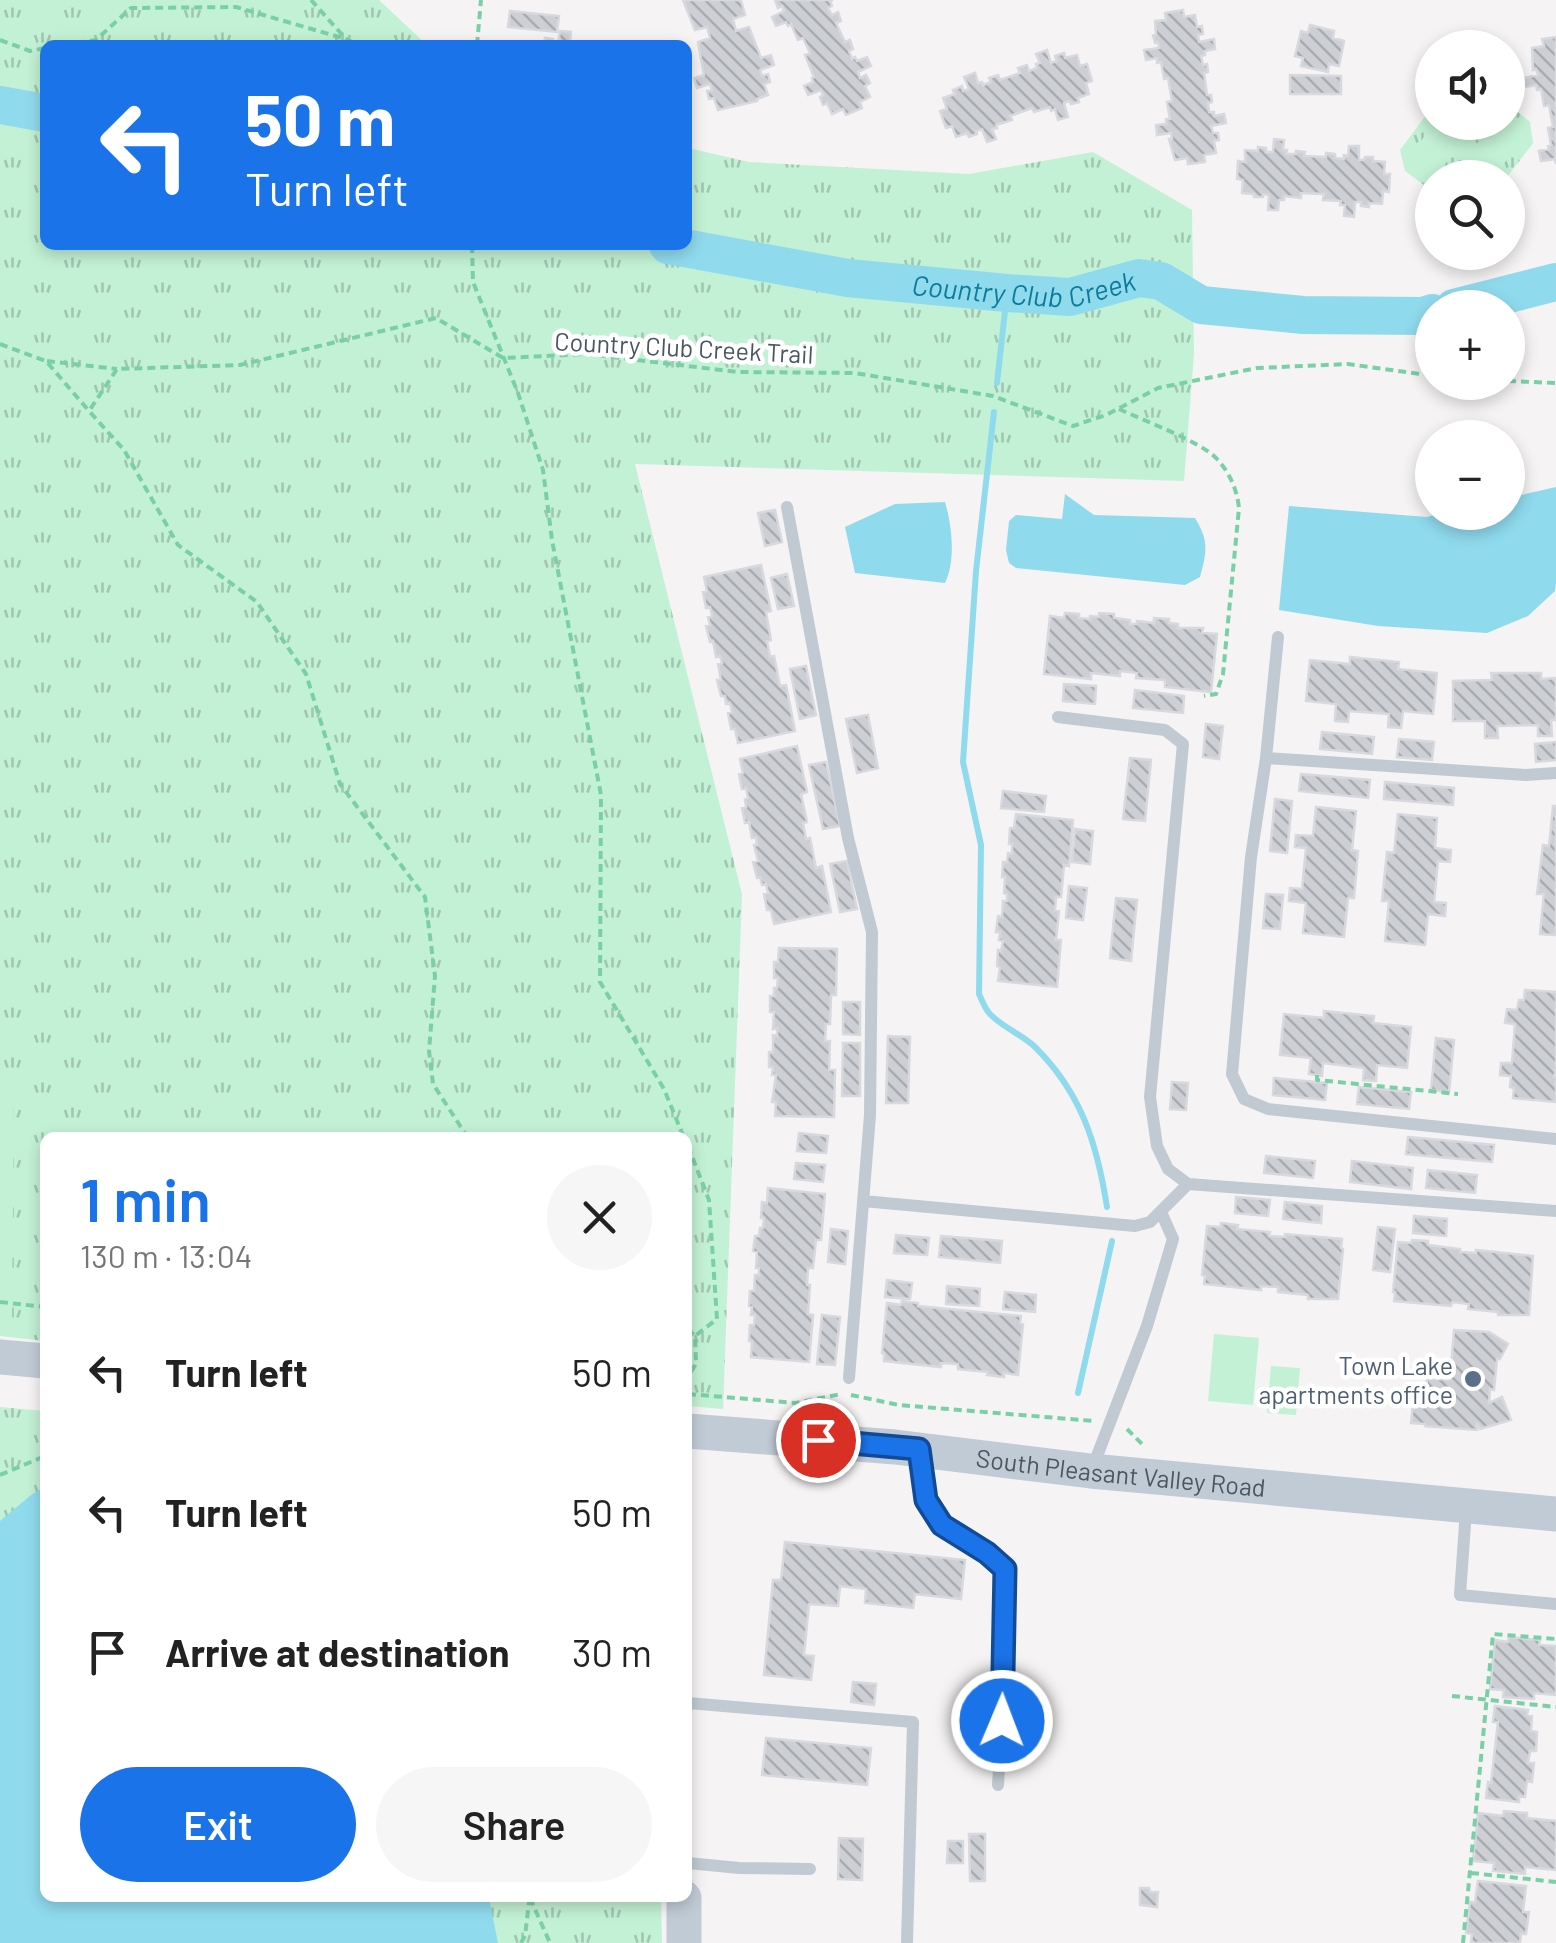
<!DOCTYPE html>
<meta charset="utf-8">
<style>
:root{--surface:#fff;--page:#f6f6f6;--text:#222;--muted:#767676;--accent:#1a73e8}
body{margin:0;font-family:Barlow,sans-serif;background:var(--page);color:var(--text);height:100vh;display:flex;flex-direction:column;font-size:38px;white-space:nowrap}
*{box-sizing:border-box;margin:0}
p{font-size:32px;color:var(--muted)}
.icon{flex:none;width:55px;height:55px;fill:none;stroke:currentColor;stroke-width:2;stroke-linecap:round;stroke-linejoin:round}
.map{position:relative;flex:1;overflow:hidden}
.panel{position:absolute;left:40px;top:1132px;width:652px;height:770px;display:flex;flex-direction:column;background:var(--surface);border-radius:15px;box-shadow:0 5px 15px #0003}
.panel>*{flex:none}
.hud{position:absolute;left:40px;top:40px;width:652px;height:210px;border-radius:15px;box-shadow:0 5px 15px #0003;background:#1a73e8;color:#fff;overflow:hidden}
.fabs{position:absolute;left:1415px;top:30px;display:grid;gap:20px}
.fabs a{display:grid;place-items:center;width:110px;height:110px;border-radius:50%;background:var(--surface);box-shadow:0 5px 15px #0003;font-size:50px}
.pin{position:absolute;display:grid;place-items:center;width:85px;height:85px;color:#fff;margin:-42px;border:5px solid #fff;border-radius:50%;box-shadow:0 2px 10px #0007}
.me{position:absolute;width:110px;margin:-55px;rotate:1deg;stroke-linejoin:round;filter:drop-shadow(0 0 8px #0008)}
.turn{display:flex;align-items:center;gap:35px;height:210px;padding:0 40px;font-size:45px}
.turn .icon{width:130px;height:130px;stroke-width:2.5}
.turn b{display:block;font-size:70px;line-height:85px}
.round{display:grid;place-items:center;flex:none;width:105px;height:105px;border-radius:52px;background:var(--page)}
.head{display:flex;align-items:center;justify-content:space-between;height:170px;padding:0 40px}
h1{font-size:60px;font-weight:600;line-height:75px;color:var(--accent)}
.action{display:flex;gap:20px;margin-top:auto;padding:20px 40px}
.action a{flex:1;height:115px;border-radius:60px;background:var(--accent);color:#fff;font-size:40px;font-weight:600;line-height:115px;text-align:center}
.action a+a{background:var(--page);color:var(--text)}
ul{padding:0;list-style:none}
li{display:flex;align-items:center;gap:30px;height:140px;padding:0 40px}
li div{flex:1}
li b{display:block;font-size:38px}
li em{font-style:normal}
.map>svg:first-child{display:block}
</style>
<div class="map">
<svg width="1556" height="1943" viewBox="0 0 1556 1943">
<defs>
<pattern id="park-tufts" width="24" height="20" patternUnits="userSpaceOnUse" patternTransform="scale(2.5)"><rect width="24" height="20" fill="#c3f1d5"/><path d="M3 7l-1-3M5 7V3M7 7l1-3M15 17l-1-3M17 17v-4M19 17l1-3" fill="none" stroke="#a0c6b0"/></pattern>
<pattern id="building-back-hatch" width="6" height="6" patternUnits="userSpaceOnUse" patternTransform="scale(2.5)"><rect width="6" height="6" fill="#cdcfd5"/><path d="M-1 5l2 2M0 0l6 6M5-1l2 2" fill="none" stroke="#a8abb0"/></pattern>
</defs>
<rect width="100%" height="100%" fill="#f5f3f3"/>
<path fill="url(#park-tufts)" d="M0 0H379L427 45H45V245H688V148L749 162 969 174 1093 152 1192 210 1194 354 1184 481 635 464 742 894 723 1409 688 1406V1138H45V1341L0 1336Z
M1508 104 1530 122 1533 143 1507 177 1432 178V191L1405 171 1400 150 1432 107V122H1508Z
M0 1407 45 1411V1517L0 1572Z
M469 1898H661L662 1943H479Z"/>
<path fill="#c3f1d5" d="M1434 123H1475L1440 171 1413 152Z
M1493 123 1521 141 1494 177H1454Z
M0 1070 14 1087 12 1322 0 1320Z
M1214 1334 1259 1338 1253 1405 1208 1401Z
M1271 1366 1300 1368 1296 1415 1267 1413Z"/>
<path fill="#90daee" d="M1556 487V584L1555 591 1528 616 1487 633 1378 626 1279 610 1289 506 1427 517 1446 512H1508V498Z
M1065 494 1094 515 1195 518C1209 541 1207 551 1200 577L1185 585 1016 568 1009 563 1006 550 1009 521 1016 515 1062 519Z
M945 502C952 526 956 560 945 583L855 573 845 527 895 504Z
M45 1487V1898H489L498 1943H0V1521L31 1495Z"/>
<g fill="none" stroke-linecap="round" stroke-linejoin="round">
<path stroke="#90daee" stroke-width="6" d="M997 383 1007 293
M994 412 976 571 963 762 981 845 979 994C982 1000 985 1009 990 1014 1002 1027 1021 1034 1034 1046 1081 1092 1097 1143 1107 1207
M1078 1393 1112 1241"/>
<g stroke="#90daee" stroke-width="38">
<path d="M0 105 45 113"/>
<path id="s1" d="M668 245 848 278 1007 293 1070 297 1139 278 1161 281 1201 305 1303 315 1423 316 1432 313"/>
<path d="M1454 308 1556 282"/>
</g>
</g>
<path fill="url(#building-back-hatch)" stroke="#d7d9de" stroke-width="2.5" d="M683 0H741L745 15 733 19 736 31 749 27 761 58 771 55 774 65 760 70 762 76 768 74 770 82 764 84 768 95 757 99V101L718 110 714 98 709 99 707 91 712 90 710 84 697 88 694 78 704 75 698 42 710 38 707 27 695 30Z
M775 0H833L830 1 832 6 828 8 832 15 838 12 841 21 836 23 845 42 850 40 853 49 849 51 852 59 855 57 857 61 867 57 871 66 858 72 860 78 866 75 870 83 865 86 870 97 860 102 862 108 846 115 843 109 832 114 827 103 823 105 820 97 823 95 821 90 808 95 804 86 813 82 812 78 814 77 805 55 810 53 803 38 798 40 791 24 788 26 786 22 776 26 772 17 784 11 782 6 778 8Z
M1183 10 1184 17 1195 15 1197 27 1202 26 1203 34 1198 35 1199 42 1214 39 1215 49 1205 51V55L1201 56 1203 65 1207 64 1208 72 1204 73 1207 95H1211L1212 102 1208 103 1209 112H1214V116L1224 114 1226 123 1211 126 1213 133H1218L1219 140 1214 141 1216 153 1204 155 1205 162 1188 164 1187 158 1175 160 1169 139H1172L1171 133 1157 135 1156 125 1166 124V119H1170L1167 102 1172 101 1168 78 1164 79 1161 62 1157 63V58L1146 60 1144 50 1159 48 1158 42 1155 43 1153 35 1156 34 1155 21 1166 20 1165 13Z
M510 11 559 16 557 32 508 27Z
M1310 25 1334 31 1333 38 1344 41 1339 66 1329 64 1328 72 1301 66 1303 58 1295 56 1301 31 1308 33Z
M560 31 571 32 570 42H574V45H531L532 42 544 43 545 38 553 39V43L558 44Z
M1556 37V164L1555 159 1541 161 1539 151 1549 149 1548 146 1551 145 1548 128 1553 127 1549 105 1544 106 1541 89 1537 90 1536 85 1525 87 1523 78 1538 75 1536 69 1533 70 1532 48 1544 46 1542 39Z
M1047 50 1051 63 1057 61 1055 56 1064 53 1065 58 1077 55 1080 66 1087 64 1092 81 1086 83 1089 94 1078 98 1079 102 1071 104 1069 101 1064 103 1068 117 1058 120 1055 109 1051 111 1050 107 1034 112 1032 108 1010 116 1012 120 996 125 997 128 992 129 996 139 987 142 982 129 976 131 977 134 969 137 967 133 956 137 952 126 946 128 940 111 947 109 943 98 955 94 953 90 962 86 963 91 969 89 964 77 975 73 978 83 982 82 983 85 991 82 989 78 998 75 1000 80 1020 73 1018 68 1027 65 1029 71 1037 68 1036 64 1040 63 1036 54Z
M1290 75 1341 76V94H1290Z
M1274 139 1284 140 1283 150H1287L1286 154H1296V151L1305 152 1304 156 1326 157V153L1335 154V158L1344 159V155L1348 156 1349 146H1359V160H1364L1365 157H1373V161L1385 162 1384 174H1390L1389 192 1383 191 1382 204 1369 203V207L1361 206V202H1355L1354 217 1344 216 1345 205H1340L1341 201 1323 200 1324 194 1301 193V198L1284 196V200H1279L1278 210H1268L1269 195 1263 194V197H1254V194L1242 193 1243 180 1237 179 1238 161 1245 162V150L1258 151V147L1266 148V152H1273Z
M775 510 782 542 765 546 758 513Z
M761 565 771 611 766 612 771 640 767 641 770 657 774 656 780 686 786 685 795 731 738 743 735 729H731L728 713 732 712 730 703 726 704 725 696H721L717 680H721L718 664 722 663 720 656 716 657 713 641 710 642 706 626 710 625 708 617 712 616 710 607 706 608 703 592 707 591 704 577Z
M787 574 794 606 778 609 771 578Z
M1065 613 1079 614V618L1090 619V616L1099 617V613L1114 614V618L1130 620V624H1137V621L1154 623V618L1169 619V623L1178 624V628H1203L1202 633 1217 634 1211 692 1165 687V680L1136 678 1137 673 1120 671V676L1091 673V679L1044 674 1050 616 1064 618Z
M1350 657 1399 662 1398 669 1437 673 1433 714 1403 711 1401 728 1388 727 1389 714 1349 711 1348 722 1335 721 1336 704 1306 701 1310 660 1350 664Z
M806 666 816 715 800 719 790 669Z
M1491 673H1541V679L1556 678V720H1551L1552 736H1538V725L1497 726 1498 738H1485V721H1453V681L1492 680Z
M1064 684 1096 686 1095 704 1063 701Z
M1135 690 1184 696 1183 713 1133 708Z
M868 715 878 768 857 773 846 719Z
M1206 724 1223 726 1219 759 1203 757Z
M1322 732 1374 737 1372 754 1320 749Z
M1399 739 1434 742 1432 760 1397 757Z
M1556 742V760L1536 762 1535 744Z
M797 746 807 792 801 794 807 822 803 823 806 839 810 838 816 868 822 866 831 912 774 924 771 910H767L764 894 768 893 766 884 762 885 760 877 757 878 753 862 758 861 754 845H757L756 837 752 838 749 822 745 823 742 808 746 807 745 799 748 798 746 788 742 789 739 774 743 773 740 759Z
M1130 758 1151 760 1145 821 1123 819Z
M826 762 840 826 823 829 809 765Z
M1301 774 1370 780 1368 798 1299 791Z
M1385 782 1454 788 1453 805 1384 799Z
M1003 791 1046 796 1044 812 1001 808Z
M1275 799 1292 801 1287 853 1270 851Z
M1553 806H1556V935L1540 934 1544 894H1537L1543 845 1549 846Z
M1316 807 1356 811 1352 850 1358 851 1354 898H1348L1344 937 1303 933 1306 903 1289 901 1290 888 1302 889 1306 848 1295 847 1296 835 1313 836Z
M1016 814 1073 820 1069 866 1064 865 1061 897H1056L1055 910 1059 911 1056 940H1061L1057 987 998 981 1000 967 997 966 998 950 1001 951 1003 941 999 940 1000 932H996L998 916 1002 917 1003 901H1007V894L1004 893 1005 877H1002L1003 862H1007L1008 853 1012 854V844H1009L1010 828H1014Z
M1398 814 1437 818 1435 848 1451 850 1450 862 1438 861 1434 902 1446 903 1445 916 1428 914 1425 945 1385 941 1389 901H1382L1387 852 1394 853Z
M1075 829 1093 831 1090 864 1072 862Z
M847 861 857 909 840 912 830 864Z
M1069 886 1087 888 1083 920 1066 918Z
M1266 894 1283 895 1280 929 1263 928Z
M1116 898 1137 900 1131 961 1110 958Z
M779 948 837 949 836 995H831L830 1024H826L825 1041H830L829 1070H835L834 1117 775 1116 776 1102H772L776 1075H772L773 1067H769V1052H773V1035L777 1036V1028L773 1029 774 1012H770V996H774V988H777L778 978H774V962H778Z
M1525 990 1556 992V1070L1554 1077H1556V1102L1513 1098 1514 1088 1510 1087 1511 1076 1500 1075 1501 1063H1512L1515 1024 1505 1023 1507 1009 1517 1010 1519 1000H1524Z
M843 1002H860V1035L843 1034Z
M1324 1011 1374 1016 1373 1023 1411 1027 1407 1068 1377 1065 1376 1081 1363 1080 1364 1068 1323 1063 1322 1076 1309 1074 1311 1058 1280 1055 1284 1014 1324 1018Z
M888 1036 910 1037 908 1103H886Z
M1436 1038 1454 1040 1449 1092 1431 1090Z
M843 1043H860V1096H842Z
M1274 1078 1327 1083 1325 1100 1273 1095Z
M1172 1082 1188 1083 1186 1110 1170 1109Z
M1359 1087 1411 1092 1409 1109 1357 1104Z
M799 1133 828 1136 826 1153 797 1151Z
M1408 1137 1494 1145 1492 1162 1406 1154Z
M1266 1156 1315 1161 1313 1178 1264 1173Z
M1352 1161 1413 1168 1411 1189 1350 1182Z
M796 1163 825 1165 823 1182 794 1179Z
M1428 1170 1477 1175 1475 1193 1426 1188Z
M768 1188 825 1194 821 1240H816L813 1268H808L807 1285H810L808 1314 813 1315 809 1362 751 1357 752 1341H749L750 1325H754L755 1315H751L752 1307 749 1306 750 1291H754L755 1275H759V1268H756L757 1252 753 1251 755 1236H759L760 1228H763L764 1218H761L762 1202 767 1203Z
M1236 1197 1270 1200 1268 1216 1235 1213Z
M1285 1202 1322 1206 1321 1223 1283 1219Z
M1414 1216 1447 1219 1446 1236 1413 1233Z
M1221 1223 1238 1225 1237 1229 1270 1232 1269 1236 1285 1237V1234L1342 1239 1341 1248 1343 1249 1338 1299H1308V1295L1278 1292V1287L1261 1286V1290L1204 1284 1205 1276 1202 1275 1207 1226 1221 1227Z
M1378 1227 1395 1229 1390 1272 1373 1270Z
M831 1229 848 1231 845 1264 828 1262Z
M896 1235 929 1238 927 1255 894 1253Z
M941 1236 1002 1241 1000 1263 939 1257Z
M1412 1240 1428 1241V1245L1460 1249V1252L1476 1253V1250L1533 1256 1529 1315H1498V1312L1468 1309 1469 1304 1452 1302 1451 1306 1394 1301 1395 1292H1393L1398 1242 1411 1243Z
M887 1280 912 1283 910 1299 885 1297Z
M947 1286 980 1289 979 1306 946 1304Z
M1005 1292 1036 1295 1035 1312 1003 1309Z
M902 1301 918 1303V1306L1021 1316 1020 1323 1023 1324 1018 1375 1004 1373V1377L987 1375 988 1372 958 1369V1364L941 1363V1367L884 1361V1353H882L887 1303 901 1305Z
M822 1315 840 1317 835 1365 817 1364Z
M1454 1330 1489 1332 1508 1344 1500 1359H1497L1494 1390 1490 1389 1489 1403 1502 1397 1511 1420 1480 1429 1477 1423V1430L1425 1426V1424L1411 1423 1413 1404 1417 1400V1394L1426 1395 1427 1378 1450 1380Z
M785 1542 965 1560 961 1599 915 1594 913 1608 865 1603 866 1589 840 1586 838 1606 809 1604 804 1655 814 1656 811 1680 764 1675 773 1580H781Z
M1509 1637 1540 1640 1539 1645 1556 1646V1695L1534 1693V1699L1503 1697 1504 1690 1490 1689 1495 1640 1508 1642Z
M853 1682 876 1684 874 1705 851 1702Z
M1495 1706 1528 1710 1527 1715 1532 1716 1531 1731 1537 1732 1536 1751H1530L1528 1763H1534L1532 1782 1527 1781 1525 1797 1519 1796V1802L1486 1798 1488 1782 1491 1783 1498 1722H1493Z
M766 1738 871 1748 867 1785 762 1775Z
M1504 1811 1527 1813V1818L1556 1821V1870L1525 1867V1874L1493 1871 1494 1863 1473 1861 1478 1813 1503 1816Z
M969 1834H985V1881H970Z
M839 1838 863 1839 862 1880 838 1879Z
M948 1841H963V1863H947Z
M1478 1881 1526 1886 1523 1912H1529L1526 1934H1521L1520 1943H1471L1472 1934 1466 1933 1470 1902H1475Z
M1140 1888H1149L1150 1892H1158L1157 1907 1140 1905Z"/>
<g fill="none" stroke-linecap="round" stroke-linejoin="round">
<path stroke="#7ad0a6" stroke-width="4" stroke-dasharray="8 5" stroke-linecap="butt" d="M311 0 346 39 358 45
M0 40 30 51 45 48
M64 45 96 40 131 8 236 7 346 39
M477 45 481 0
M472 245 473 282 518 393 543 470 552 540 601 795 600 982 664 1089 684 1138
M0 344 46 361 89 411
M47 361 117 369
M1508 381 1556 383
M1119 409C1142 420 1202 442 1217 459 1230 473 1237 490 1239 508L1223 674 1216 694 1204 696
M1317 1075V1080L1458 1094
M468 1138 433 1084 429 1051 435 976 425 897 340 784 306 674 257 602 178 545 124 450 89 411 117 369 240 365 436 318 503 358 587 354 738 372 855 373 993 396 1073 426 1106 415 1158 388 1257 368 1348 364 1420 374 1432 373
M688 1146 709 1200 717 1319 695 1336
M0 1302 45 1307
M688 1329 695 1336 696 1364 688 1376
M688 1394 796 1403 841 1394
M851 1395 899 1405 1094 1421
M1127 1429 1145 1447
M0 1475 45 1456
M1452 1696 1556 1707
M1471 1873 1556 1882
M530 1898 550 1943
M521 1943 525 1936 529 1902
M1463 1943 1493 1634 1556 1639"/>
<path stroke="#c1cad2" stroke-width="12" d="M787 507 848 838 872 932 870 1115 849 1378
M1278 637 1266 758 1251 857 1232 1074 1244 1099 1268 1109 1556 1139
M1058 717 1165 730 1183 744 1150 1097 1157 1146 1168 1169 1188 1184 1556 1211
M1266 758 1526 775 1556 773
M863 1201 1135 1226 1150 1222 1188 1184
M920 1452 926 1500 943 1525 987 1553 1005 1569 1002 1721 998 1785
M1092 1469 1147 1326 1173 1239 1161 1212
M1466 1510 1460 1595 1556 1604
M688 1703 913 1722 907 1943
M688 1863 739 1868 810 1869"/>
<g stroke="#c1cbd6" stroke-width="35">
<path d="M0 1357 45 1361"/>
<path id="s2" d="M688 1431 895 1447 1091 1471 1556 1514"/>
<path d="M684 1898V1943"/>
</g>
</g>
<g fill="none" stroke-linecap="round" stroke-linejoin="round">
<defs>
<path id="route" d="M818 1440 919 1449 926 1500 942 1525 987 1553 1005 1569 1002 1721"/>
</defs>
<use href="#route" stroke="#114b97" stroke-width="25"/>
<use href="#route" stroke="#1a73e8" stroke-width="18"/>
</g>
<circle fill="#5c6f8a" stroke="#fff" stroke-width="4" cx="1473" cy="1379" r="10"/>
<g text-anchor="middle" dominant-baseline="central" stroke-width="9" stroke-linejoin="round" paint-order="stroke">
<g font-size="25" fill="#4a5661" stroke="#fff">
<text transform="translate(684 347) rotate(3)">Country Club Creek Trail</text>
<text stroke="none"><textPath href="#s2" startOffset="435">South Pleasant Valley Road</textPath></text>
</g>
<g font-size="25" fill="#4e5e75" stroke="#fff" text-anchor="end">
<text x="1453" y="1365">Town Lake<tspan x="1453" dy="29">apartments office</tspan></text>
</g>
<g font-size="28" font-style="italic" fill="#0c7c9b" stroke="#fff">
<text stroke="none"><textPath href="#s1" startOffset="360">Country Club Creek</textPath></text>
</g>
</g>
</svg>
<div class="fabs">
<a><svg class="icon" aria-label="sound" viewBox="0 0 24 24"><path d="M4 9h4l5-4v14l-5-4H4zM17 9q2 3 0 6"/></svg></a>
<a><svg class="icon" aria-label="search" viewBox="0 0 24 24"><circle cx="10" cy="10" r="6"/><path d="M15 15l6 6"/></svg></a>
<a>+</a>
<a>−</a>
</div>
<div class="pin" style="left:818px;top:1440px;background:#d93025"><svg class="icon" aria-label="arrive" viewBox="0 0 24 24"><path d="M6 21V4h12l-3 4 3 4H6"/></svg></div>
<svg class="me" style="left:1002px;top:1721px" viewBox="-20 -20 40 40"><circle r="17" fill="#1a73e8" stroke="#fff" stroke-width="3"/><path d="M0-11L8 9 0 5-8 9z" fill="#fff"/></svg>
<div class="hud">
<div class="turn"><svg class="icon" aria-label="left" viewBox="0 0 24 24"><path d="M17 20v-9H6M10 6l-5 5 5 5"/></svg><div><b>50 m</b>Turn left</div></div>
</div>
<section class="panel">
<div class="head"><div><h1>1 min</h1><p>130 m · 13:04</p></div><a class="round"><svg class="icon" aria-label="close" viewBox="0 0 24 24"><path d="M6 6l12 12M18 6L6 18"/></svg></a></div>
<ul>
<li><svg class="icon" aria-label="left" viewBox="0 0 24 24"><path d="M17 20v-9H6M10 6l-5 5 5 5"/></svg><div><b>Turn left</b></div><em>50 m</em></li>
<li><svg class="icon" aria-label="left" viewBox="0 0 24 24"><path d="M17 20v-9H6M10 6l-5 5 5 5"/></svg><div><b>Turn left</b></div><em>50 m</em></li>
<li><svg class="icon" aria-label="arrive" viewBox="0 0 24 24"><path d="M6 21V4h12l-3 4 3 4H6"/></svg><div><b>Arrive at destination</b></div><em>30 m</em></li>
</ul>
<div class="action"><a>Exit</a><a>Share</a></div>
</section>
</div>
